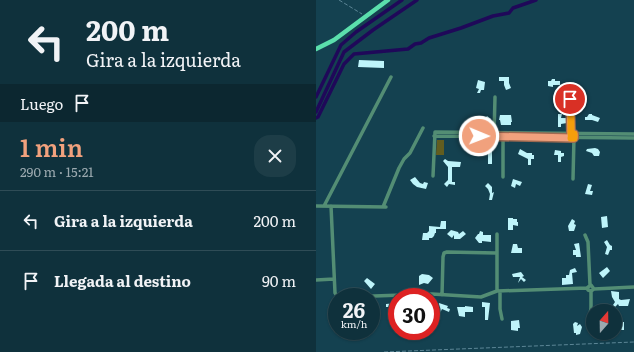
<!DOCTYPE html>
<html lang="es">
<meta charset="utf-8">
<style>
:root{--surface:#0f313c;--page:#1d3d47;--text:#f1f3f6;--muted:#9ba9af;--line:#2f4c56;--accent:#f1a17d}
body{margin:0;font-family:Literata,serif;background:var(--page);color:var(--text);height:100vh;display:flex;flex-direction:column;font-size:15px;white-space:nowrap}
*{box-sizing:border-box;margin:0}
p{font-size:13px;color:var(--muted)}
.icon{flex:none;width:22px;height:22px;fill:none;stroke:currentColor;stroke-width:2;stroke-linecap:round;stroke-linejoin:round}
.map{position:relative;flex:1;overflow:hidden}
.sheet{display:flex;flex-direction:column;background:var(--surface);width:316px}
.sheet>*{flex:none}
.top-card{background:#0f313c;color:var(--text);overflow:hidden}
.needle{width:26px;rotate:20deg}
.tools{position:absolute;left:270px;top:304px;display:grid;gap:8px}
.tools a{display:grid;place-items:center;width:36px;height:36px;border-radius:50%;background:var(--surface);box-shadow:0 1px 3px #0004,0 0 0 1px var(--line);font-size:20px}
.speed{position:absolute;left:12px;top:288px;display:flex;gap:8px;font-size:20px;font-weight:700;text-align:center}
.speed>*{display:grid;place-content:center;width:52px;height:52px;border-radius:50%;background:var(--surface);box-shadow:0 1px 3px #0004,0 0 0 1px var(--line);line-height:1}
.speed small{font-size:10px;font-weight:400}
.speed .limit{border:6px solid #d22;background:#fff;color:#111}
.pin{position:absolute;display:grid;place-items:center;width:34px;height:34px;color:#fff;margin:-17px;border:2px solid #fff;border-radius:50%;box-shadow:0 1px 4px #0007}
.me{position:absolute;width:44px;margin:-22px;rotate:91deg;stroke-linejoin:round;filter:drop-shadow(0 0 3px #0008)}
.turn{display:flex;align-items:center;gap:14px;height:84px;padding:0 20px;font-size:18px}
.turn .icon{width:52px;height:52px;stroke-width:2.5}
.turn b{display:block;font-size:28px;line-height:34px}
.then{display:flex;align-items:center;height:38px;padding:0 20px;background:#0003;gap:8px;font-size:15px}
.round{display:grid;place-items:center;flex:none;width:42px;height:42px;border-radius:16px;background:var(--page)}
.overview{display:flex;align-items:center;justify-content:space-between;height:68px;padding:0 20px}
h1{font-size:24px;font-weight:600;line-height:30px;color:var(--accent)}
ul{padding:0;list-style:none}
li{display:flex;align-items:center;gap:12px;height:60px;padding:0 20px;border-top:1px solid var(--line)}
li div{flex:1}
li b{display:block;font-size:15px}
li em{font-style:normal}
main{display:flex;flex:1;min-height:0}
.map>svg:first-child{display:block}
</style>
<main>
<section class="sheet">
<div class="top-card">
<div class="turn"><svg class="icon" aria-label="left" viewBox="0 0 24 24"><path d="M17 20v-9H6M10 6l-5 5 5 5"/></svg><div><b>200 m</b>Gira a la izquierda</div></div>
<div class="then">Luego<svg class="icon" aria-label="arrive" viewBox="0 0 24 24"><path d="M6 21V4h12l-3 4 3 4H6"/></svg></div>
</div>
<div class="overview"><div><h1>1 min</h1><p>290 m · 15:21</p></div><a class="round"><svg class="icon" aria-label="close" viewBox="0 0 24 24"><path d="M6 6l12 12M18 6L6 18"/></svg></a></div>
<ul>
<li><svg class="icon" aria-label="left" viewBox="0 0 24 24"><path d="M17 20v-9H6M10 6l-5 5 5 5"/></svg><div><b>Gira a la izquierda</b></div><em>200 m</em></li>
<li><svg class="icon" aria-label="arrive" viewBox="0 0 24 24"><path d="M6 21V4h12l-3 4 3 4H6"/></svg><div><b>Llegada al destino</b></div><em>90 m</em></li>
</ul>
</section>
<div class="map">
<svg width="318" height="352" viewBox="0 0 318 352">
<rect width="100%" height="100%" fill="#144150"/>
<path fill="#625d1f" d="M121 140H128V155H120Z"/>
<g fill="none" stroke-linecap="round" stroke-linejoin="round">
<path stroke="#1f0859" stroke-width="3.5" d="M0 97 25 45 40 32 86 0
M0 112 28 52 57 30 101 0
M0 118 2 117 28 64 38 54 92 49 99 44 105 43 113 38 145 28 177 16 193 13 197 8 220 0"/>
</g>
<path fill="#bef4fa" d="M43 60 68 61V68L42 67Z
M183 77H193V83L195 88 190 90 188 85V81H183Z
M236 79H239V81H244V85H237V87L232 86V81H235Z
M162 80 169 82 168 90H165L164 93H161L163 89 160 88Z
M242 114H246L245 118H251V123L245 124V127H242Z
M273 114H276V115L284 118 282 122 276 120H269V117H271Z
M184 115H195L196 122H195V125H185L184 120H183Z
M171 116 175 119 164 129 162 127 166 123 163 120 165 118 168 120Z
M154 140H158V142L161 146 171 147 176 151V164H172V154L169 152H160L154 143Z
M279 148 282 149 284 152 283 156H278L276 153 270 151 271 149Z
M204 149 211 153H216V155H218V159H215V165H212V159L202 154Z
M239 150 245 151V153H248V156L245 157V162H242V155H238Z
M129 159 132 161 145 162 144 167H136V182H139V185L133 184 131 187 128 184 132 180V167L127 161Z
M99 177 104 183 107 184 108 182 112 183 110 189 101 187 97 184 94 180Z
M197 179 206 182 204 186 200 184 199 188 195 186Z
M172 183 176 187V193L178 192 176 200H173L174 194 172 189 169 186Z
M272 184 276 185 274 191H277L276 195 269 194Z
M291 216 292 227 286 228 285 217Z
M192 218H197V219H201V222H202V226L197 225V230H192Z
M256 219 259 221 258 224 260 225 258 231H253L252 226Z
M125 221H130V229H120V233H119L118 236 116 238H113V240H106L107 233H111L113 231V226L124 227Z
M135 230 142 232 143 234 147 231 150 234 144 239H138V235L136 238 131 234Z
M164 231 167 232V235H175V242L166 241V243H163L159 238 162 234H163Z
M291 240 294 245 296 246V250H294L292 255 289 254 291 247 288 242Z
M263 243 265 257H260V255H257V250H260L258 244Z
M197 244H201L202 248H206V253H195Z
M291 267 294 271 287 278 283 273Z
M259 268 261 272 256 273 257 284 246 285V278H250V275H253L254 270Z
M205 272 208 276 206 277 210 280 208 282 205 279 202 283 204 277H197L196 274Z
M106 274 113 275 117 278 112 284 108 283 103 285V276Z
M51 278 59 284 55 289 48 281Z
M295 291 303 292V299L305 300 314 299 312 306H303L302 304 299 307 297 305 299 302 296 297Z
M166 302 174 303 172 320H169V307H166Z
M81 303V307H78L79 313H76V307H70V304Z
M123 303 132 306 131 308 134 309 133 312 126 309 124 313 120 311Z
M149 306 157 307V312H149V317L143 316 141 307H149Z
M203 320 204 328H202V331L195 330V321Z
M259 322 262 323 261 326 264 324 266 327 264 334 260 335V333H258L257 324Z
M301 322H308V330H301Z"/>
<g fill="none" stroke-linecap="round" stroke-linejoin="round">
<path stroke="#5c8696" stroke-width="1" stroke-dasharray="4 2" stroke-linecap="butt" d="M23 0 46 14
M68 352 318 342"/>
<path stroke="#538d74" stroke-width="3.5" d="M254 99 255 134
M178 135 179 97
M118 136 318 138
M117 176 119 132 318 134
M187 177V134
M257 179 258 137
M0 206 70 207
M8 206 75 77
M15 206 19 293 22 297
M67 207 83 168 88 159 94 153 107 128
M181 234V291
M269 235 272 242 274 285
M0 280 18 279
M278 289 275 285 271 288 272 290 275 291 278 289 318 287
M184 291V309L186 319
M126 295 127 257 128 253 131 252 180 253
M29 297 116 294 165 297 181 291 271 288
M273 320 275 308V291"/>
<path stroke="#5bdfac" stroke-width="4.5" d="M0 49 18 40 72 0"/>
</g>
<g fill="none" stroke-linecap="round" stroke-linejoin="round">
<defs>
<path id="route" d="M163 136 258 138V134H255L254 99"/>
</defs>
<use href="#route" stroke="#9d6951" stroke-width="10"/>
<use href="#route" stroke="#f1a17d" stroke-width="7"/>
<path stroke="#f59e0b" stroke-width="7" d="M255 116V134H258V138H255"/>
</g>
</svg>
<div class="tools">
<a><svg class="needle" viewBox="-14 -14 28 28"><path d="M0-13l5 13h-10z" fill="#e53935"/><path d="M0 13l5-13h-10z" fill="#9ba9af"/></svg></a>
</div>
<div class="speed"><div>26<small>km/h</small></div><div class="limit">30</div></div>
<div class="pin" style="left:254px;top:99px;background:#d93025"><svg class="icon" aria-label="arrive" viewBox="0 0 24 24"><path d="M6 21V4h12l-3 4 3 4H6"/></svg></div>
<svg class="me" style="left:163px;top:136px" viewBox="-20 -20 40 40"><circle r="17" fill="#f1a17d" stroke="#fff" stroke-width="3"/><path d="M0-11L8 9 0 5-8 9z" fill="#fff"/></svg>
</div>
</main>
